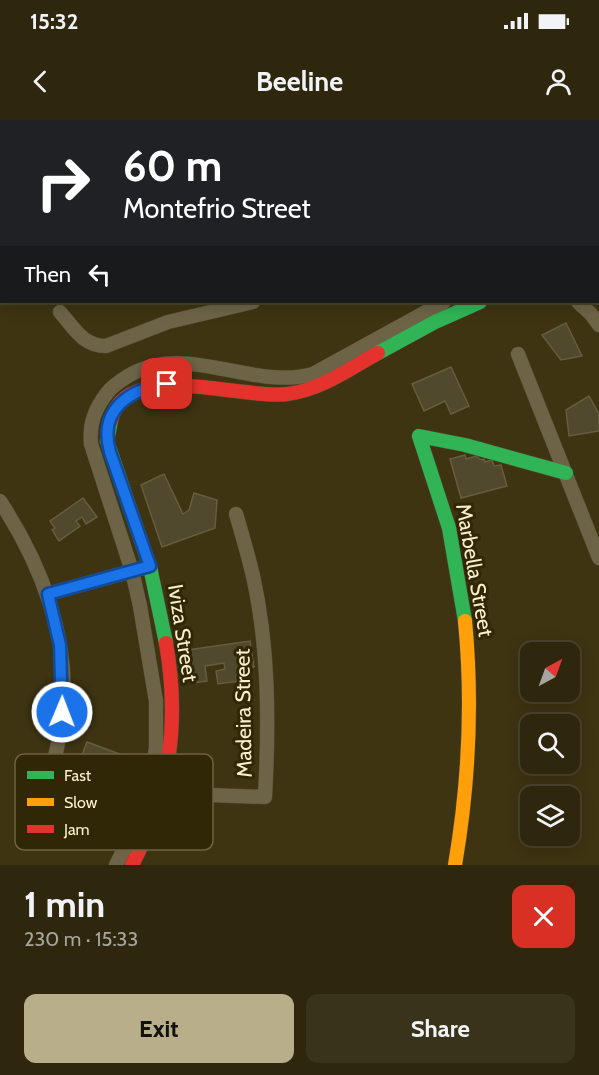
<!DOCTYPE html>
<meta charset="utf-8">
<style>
:root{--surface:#2e270e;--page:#3a331c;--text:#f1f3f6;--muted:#a7a59e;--line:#49442e;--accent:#b9ae8a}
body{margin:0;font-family:Cabin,sans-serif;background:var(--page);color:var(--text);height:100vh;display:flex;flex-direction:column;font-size:22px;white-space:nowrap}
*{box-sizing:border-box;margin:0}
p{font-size:20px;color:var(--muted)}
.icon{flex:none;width:33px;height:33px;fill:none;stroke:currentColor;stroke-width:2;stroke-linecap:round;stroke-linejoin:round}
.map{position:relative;height:745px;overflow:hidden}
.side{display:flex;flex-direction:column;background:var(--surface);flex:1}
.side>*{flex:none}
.top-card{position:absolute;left:0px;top:0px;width:600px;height:183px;box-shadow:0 3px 15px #0003,0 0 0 2px var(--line);background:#202124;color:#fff;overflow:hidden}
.needle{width:39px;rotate:41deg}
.controls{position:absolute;left:520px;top:522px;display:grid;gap:12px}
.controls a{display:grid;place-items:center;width:60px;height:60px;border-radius:12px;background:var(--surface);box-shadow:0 3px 15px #0003,0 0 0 2px var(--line);font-size:30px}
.pin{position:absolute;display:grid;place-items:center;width:51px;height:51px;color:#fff;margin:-26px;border-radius:12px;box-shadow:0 3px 9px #0006}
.me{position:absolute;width:66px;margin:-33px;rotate:1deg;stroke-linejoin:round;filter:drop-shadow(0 0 4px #0008)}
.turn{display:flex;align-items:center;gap:21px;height:126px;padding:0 24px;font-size:27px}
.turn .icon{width:78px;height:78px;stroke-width:2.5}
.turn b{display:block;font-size:42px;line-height:51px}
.then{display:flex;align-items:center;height:57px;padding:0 24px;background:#0003;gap:12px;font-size:22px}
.round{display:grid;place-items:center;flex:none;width:63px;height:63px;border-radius:12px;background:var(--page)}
.head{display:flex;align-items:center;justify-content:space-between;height:102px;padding:0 24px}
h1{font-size:36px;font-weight:700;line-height:45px}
.primary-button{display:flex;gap:12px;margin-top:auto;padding:12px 24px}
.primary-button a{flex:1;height:69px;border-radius:12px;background:var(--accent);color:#111;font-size:24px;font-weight:700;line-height:69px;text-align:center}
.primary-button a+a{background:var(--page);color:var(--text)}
.status{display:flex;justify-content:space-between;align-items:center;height:42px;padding:0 30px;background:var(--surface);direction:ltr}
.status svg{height:16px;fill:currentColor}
header{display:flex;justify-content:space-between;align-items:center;height:78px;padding:0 24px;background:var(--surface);font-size:27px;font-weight:700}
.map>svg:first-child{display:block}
</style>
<div class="status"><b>15:32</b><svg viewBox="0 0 49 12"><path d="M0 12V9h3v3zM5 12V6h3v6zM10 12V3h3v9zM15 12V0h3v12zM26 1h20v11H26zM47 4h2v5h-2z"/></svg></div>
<header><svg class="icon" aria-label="back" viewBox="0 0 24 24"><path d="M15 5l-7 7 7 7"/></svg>Beeline<svg class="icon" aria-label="person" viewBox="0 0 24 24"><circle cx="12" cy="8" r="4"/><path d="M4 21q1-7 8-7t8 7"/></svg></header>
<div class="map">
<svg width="599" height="745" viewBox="0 0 599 745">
<rect width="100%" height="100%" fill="#3e3412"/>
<path fill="#50492d" stroke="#665d3f" stroke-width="1.5" d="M566 203 582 236 561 240 542 215Z
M451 247 469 286 451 294 445 281 424 291 412 264Z
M589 276 599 294V311L569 316 566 290Z
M465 335 466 339 476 336 481 340 484 339 485 342 492 340 494 346 501 345 507 366 461 378 450 339Z
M164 354 183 394 189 390 194 373 217 380 215 408 162 427 141 365Z
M83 378 97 397 86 404 82 397 76 401 80 406 59 421 52 410 55 408 50 401Z
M250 521 254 547 244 548 246 560 218 564 216 551 225 549 224 543 205 546 207 561 192 563 188 530Z
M87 622 133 639 119 679 81 666 86 652 77 648Z"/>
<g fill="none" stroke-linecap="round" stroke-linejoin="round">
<defs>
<path id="street" d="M410 0 411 2
M548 0 549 2
M307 2 309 0
M598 82H599
M598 176 599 177
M578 182 591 194 599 205
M60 192C74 208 83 226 106 226L168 202 253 182
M518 234 599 438
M0 381C48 455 78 539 57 628 51 655 41 681 31 706
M48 474 150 446
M155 673 265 677C269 603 269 528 253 456 248 435 242 414 236 394
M116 745 133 711 149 672 156 628V581L140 486 132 451 91 324C89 303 95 289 107 273 112 266 120 261 128 256 186 221 252 271 313 254L444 182"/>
<path id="fast" d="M378 233 435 202 480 182
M111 301 107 321 150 447 166 523
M465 501 449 408 419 316 465 325 566 353"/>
<path id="slow" d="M455 745C469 663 473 584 465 501"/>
<path id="jam" d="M111 301C124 238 244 280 287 274 321 270 349 249 378 233
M132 745C170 672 180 604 166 523"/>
</defs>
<use href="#street" stroke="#544c32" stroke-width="15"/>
<use href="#fast" stroke="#544c32" stroke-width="15"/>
<use href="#slow" stroke="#544c32" stroke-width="15"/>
<use href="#jam" stroke="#544c32" stroke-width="15"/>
<use href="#street" stroke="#6d6448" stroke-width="14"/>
<use href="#fast" stroke="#30b455" stroke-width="14"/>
<use href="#slow" stroke="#ff9f0a" stroke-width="14"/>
<use href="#jam" stroke="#e5322d" stroke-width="14"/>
</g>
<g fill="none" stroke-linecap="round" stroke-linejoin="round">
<defs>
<path id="route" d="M62 592 60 525 48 474 150 446 110 332C98 289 130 269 167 264"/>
</defs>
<use href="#route" stroke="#114b97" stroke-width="15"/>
<use href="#route" stroke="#1a73e8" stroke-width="10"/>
</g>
<g text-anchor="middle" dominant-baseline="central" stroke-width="6" stroke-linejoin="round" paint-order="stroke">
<g font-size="21" fill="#fbf0cb" stroke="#302706">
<text transform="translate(475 450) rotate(80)">Marbella Street</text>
<text transform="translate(183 513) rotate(81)">Iviza Street</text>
<text transform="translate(243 593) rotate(-91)">Madeira Street</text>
</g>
</g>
<rect x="15" y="634" width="198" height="96" rx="9" fill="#302706" stroke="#6d6341" stroke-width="1.5"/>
<rect x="27" y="651" width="27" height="8" fill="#30b455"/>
<rect x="27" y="678" width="27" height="8" fill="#ff9f0a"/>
<rect x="27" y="705" width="27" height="8" fill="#e5322d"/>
<g font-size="16" fill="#fbf0cb">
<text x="64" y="661">Fast</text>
<text x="64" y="688">Slow</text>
<text x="64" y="715">Jam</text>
</g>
</svg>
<div class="controls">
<a><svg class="needle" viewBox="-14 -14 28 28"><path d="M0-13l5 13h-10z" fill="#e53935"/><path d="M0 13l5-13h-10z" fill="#a7a59e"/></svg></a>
<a><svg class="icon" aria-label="search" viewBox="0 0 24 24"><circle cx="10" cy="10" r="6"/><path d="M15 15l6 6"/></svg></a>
<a><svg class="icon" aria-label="layers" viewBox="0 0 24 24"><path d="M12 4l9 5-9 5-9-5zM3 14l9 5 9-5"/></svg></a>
</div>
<div class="pin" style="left:167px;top:264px;background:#d93025"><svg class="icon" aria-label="arrive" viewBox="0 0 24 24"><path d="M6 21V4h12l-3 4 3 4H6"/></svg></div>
<svg class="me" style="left:62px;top:592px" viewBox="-20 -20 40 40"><circle r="17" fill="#1a73e8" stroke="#fff" stroke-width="3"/><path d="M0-11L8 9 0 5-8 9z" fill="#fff"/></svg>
<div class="top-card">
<div class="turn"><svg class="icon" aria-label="right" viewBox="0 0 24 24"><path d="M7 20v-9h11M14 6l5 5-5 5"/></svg><div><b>60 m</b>Montefrio Street</div></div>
<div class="then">Then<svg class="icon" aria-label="left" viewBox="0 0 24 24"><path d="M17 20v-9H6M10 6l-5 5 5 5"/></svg></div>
</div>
</div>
<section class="side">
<div class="head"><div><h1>1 min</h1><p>230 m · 15:33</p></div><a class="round" style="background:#d93025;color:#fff"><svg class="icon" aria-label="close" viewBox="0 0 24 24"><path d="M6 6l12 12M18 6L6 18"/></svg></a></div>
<div class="primary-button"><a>Exit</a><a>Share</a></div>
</section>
